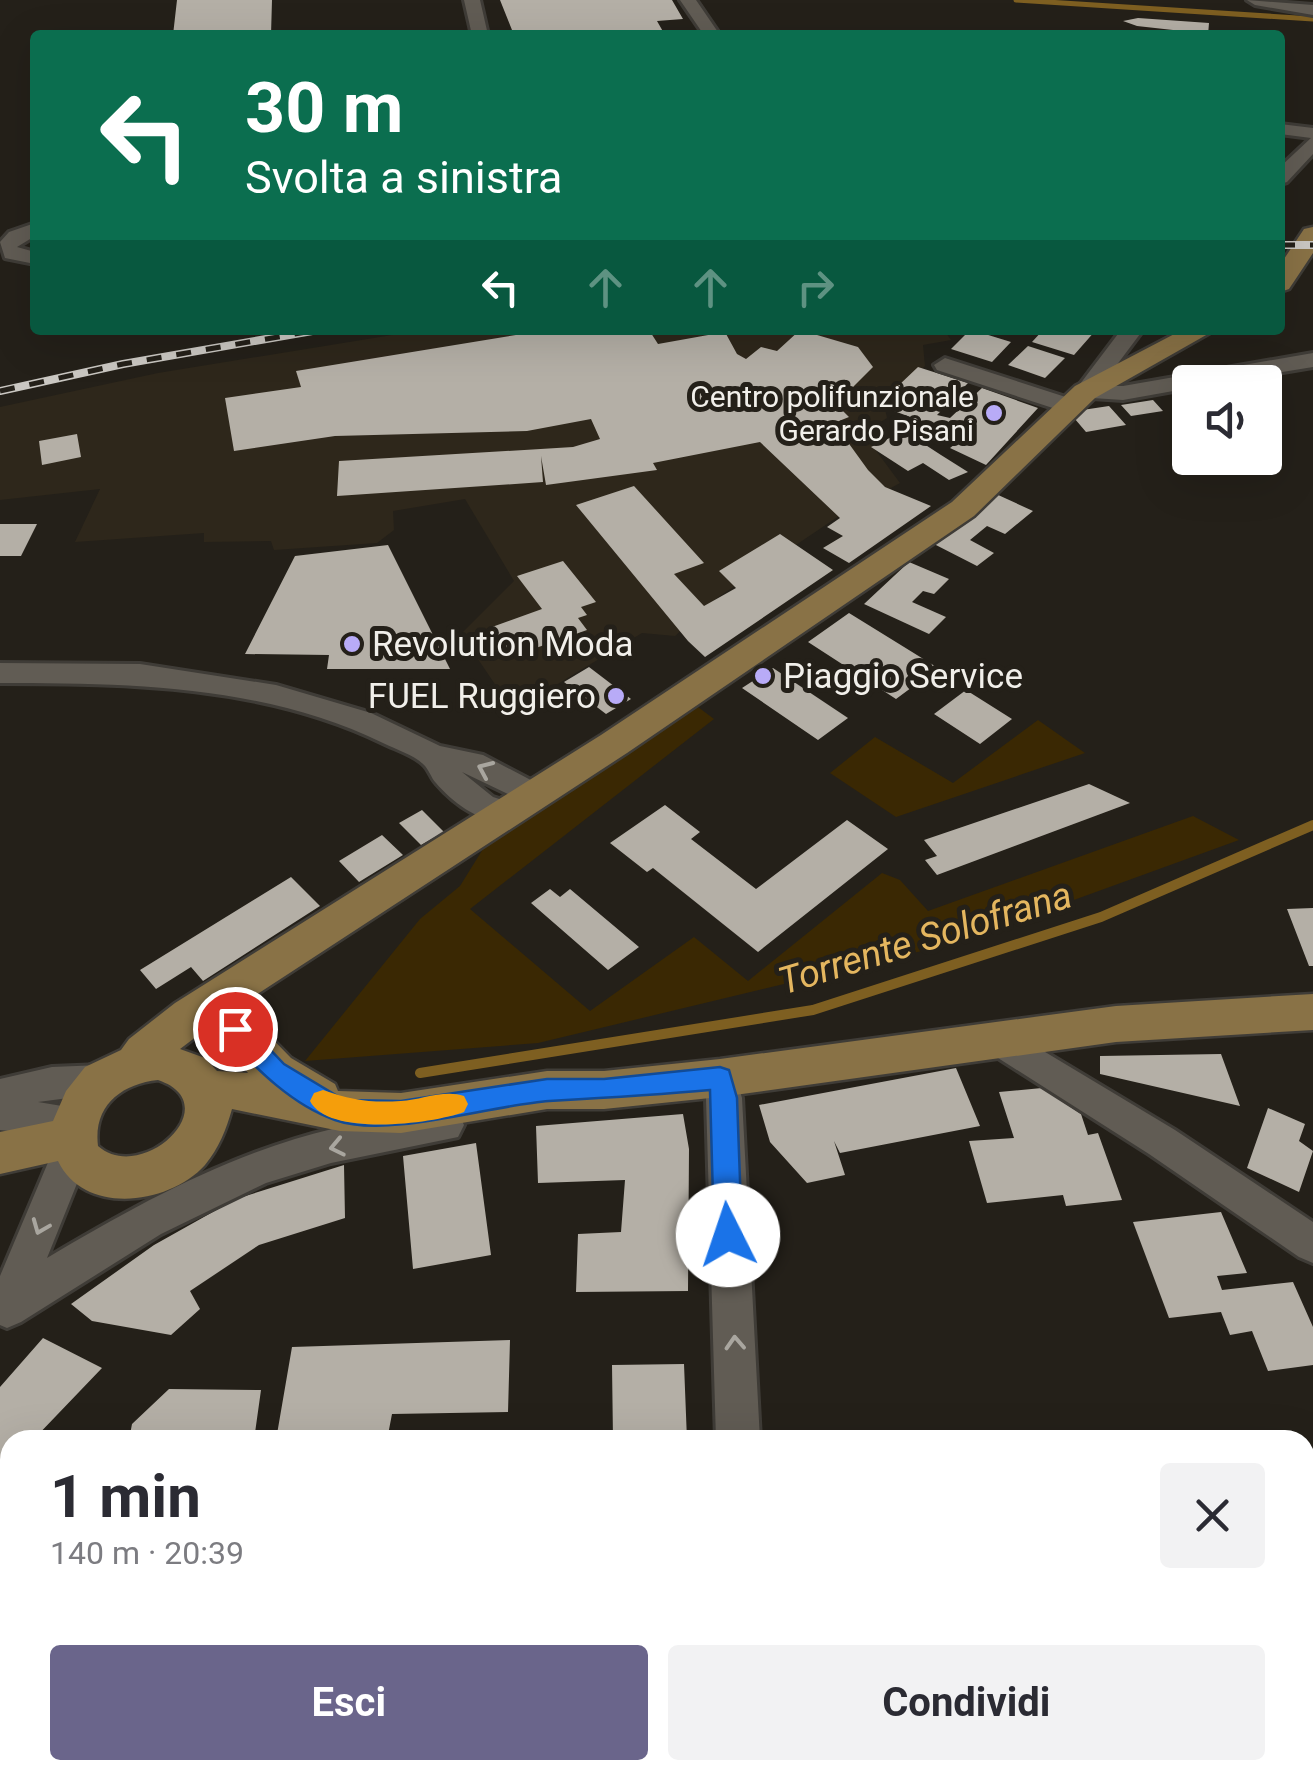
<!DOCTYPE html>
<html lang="it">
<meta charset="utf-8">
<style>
:root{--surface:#fff;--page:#f2f2f3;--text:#2b2b33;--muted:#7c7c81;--accent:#6a658b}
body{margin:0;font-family:Roboto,sans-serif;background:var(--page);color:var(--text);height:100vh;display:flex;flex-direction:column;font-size:38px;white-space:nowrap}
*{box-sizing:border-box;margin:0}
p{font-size:32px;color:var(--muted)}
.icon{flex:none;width:55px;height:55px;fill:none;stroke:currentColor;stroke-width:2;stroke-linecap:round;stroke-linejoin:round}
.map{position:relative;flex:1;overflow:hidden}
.side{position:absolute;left:0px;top:1430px;width:1315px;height:350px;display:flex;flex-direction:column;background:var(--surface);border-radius:30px 30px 0 0;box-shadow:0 10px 40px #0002}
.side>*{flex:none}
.top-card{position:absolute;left:30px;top:30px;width:1255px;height:305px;border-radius:10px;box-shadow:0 10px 40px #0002;background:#0b6e4f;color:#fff;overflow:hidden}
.tools{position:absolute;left:1172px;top:365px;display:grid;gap:20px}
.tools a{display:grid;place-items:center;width:110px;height:110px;border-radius:10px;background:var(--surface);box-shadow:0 10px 40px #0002;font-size:50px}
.pin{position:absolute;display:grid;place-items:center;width:85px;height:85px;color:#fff;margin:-42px;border:5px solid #fff;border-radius:50%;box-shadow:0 2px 10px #0007}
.me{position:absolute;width:110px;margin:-55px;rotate:356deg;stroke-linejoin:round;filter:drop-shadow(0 0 8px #0008)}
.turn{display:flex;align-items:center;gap:35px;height:210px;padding:0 50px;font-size:45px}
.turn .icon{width:130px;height:130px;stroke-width:2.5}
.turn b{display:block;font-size:70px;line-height:85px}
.lanes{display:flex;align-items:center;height:95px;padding:0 50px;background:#0003;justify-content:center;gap:50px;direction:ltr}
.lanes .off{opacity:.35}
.round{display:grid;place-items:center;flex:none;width:105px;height:105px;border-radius:10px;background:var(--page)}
.head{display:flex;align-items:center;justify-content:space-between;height:170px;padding:0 50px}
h1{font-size:60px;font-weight:700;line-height:75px}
.action{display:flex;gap:20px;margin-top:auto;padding:20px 50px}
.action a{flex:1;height:115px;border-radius:10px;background:var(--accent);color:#fff;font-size:40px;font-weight:700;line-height:115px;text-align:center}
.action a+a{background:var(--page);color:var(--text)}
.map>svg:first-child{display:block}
</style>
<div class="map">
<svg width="1313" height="1780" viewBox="0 0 1313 1780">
<rect width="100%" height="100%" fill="#242019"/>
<path fill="#2e271b" d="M423 330H944L951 340 923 345 925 366 884 404 887 418 863 433 900 483 836 518 717 598 675 636 642 633 513 711 461 634 514 581 465 499 393 511 394 530 377 543 274 550 271 541 204 542V533L75 542 100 489 0 500V407L158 373Z"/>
<path fill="#3a2803" d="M698 707 714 719 470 909 590 1011 694 937 748 981 882 873 900 880 928 911 1193 816 1239 840 955 943 538 1043 305 1061 420 919 460 886 483 849Z
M1038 720 1085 753 896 817 830 773 875 737 953 783Z
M833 1770H978L980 1780H833Z"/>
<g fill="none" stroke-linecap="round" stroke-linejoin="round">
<path stroke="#7e5f21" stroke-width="5" d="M1016 0 1313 19"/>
<path stroke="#7e5f21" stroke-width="10" d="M420 1073 813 1010 1101 917 1313 825"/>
</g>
<path fill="#b4afa6" d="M177 0H272L271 35H173Z
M500 0H672L683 19 657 21 665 35H514Z
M1138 18 1209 23 1208 35H1181L1182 31 1137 26 1123 21Z
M547 330H649L658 344 725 332 737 354 746 359 761 347 777 351 800 330 858 347 873 367 836 404 849 417 834 423 868 470 885 487 931 506 849 563 823 548 843 536 827 527 840 518 760 442 653 463 657 470 546 485 541 456 543 482 337 496 339 461 573 447 600 439 591 419 527 431 335 436 234 451 225 398 301 387 296 371Z
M970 330H972L1011 342 992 362 951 349Z
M1043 330H1096L1074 355 1032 342Z
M1028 346 1065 358 1045 378 1008 365Z
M918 367 968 383 937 415 950 418 982 388 1038 408 986 465 950 448 964 437 878 405Z
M1153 400 1163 411 1131 416 1121 405Z
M1109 406 1126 425 1086 432 1069 412Z
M904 431 941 455 968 472 949 480 923 463 908 471 871 447Z
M77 434 81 457 42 465 39 441Z
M634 486 704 563 674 574 704 606 736 588 719 571 780 534 833 570 705 657 688 641 576 505Z
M996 494 1033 511 1005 534 987 526 970 540 994 553 977 566 932 543Z
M0 524H37L21 556H0Z
M388 545 450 669H327L329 655 245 654 295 556Z
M563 561 596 602 581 607 587 615 578 618 587 630 513 656 492 627 542 609 517 576Z
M909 562 949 579 934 594 923 591 912 602 946 617 929 634 864 604Z
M849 613 938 668 896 699 808 642Z
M589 667 631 699 606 714 564 682Z
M773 668 848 718 818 740 742 688Z
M966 690 1012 719 980 744 934 714Z
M1089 784 1130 803 937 875 925 860 937 856 924 840Z
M665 805 700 832 691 839 756 889 847 820 888 849 758 952 653 868 647 872 610 843Z
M422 810 444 832 421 845 399 823Z
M382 835 403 855 359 882 339 861Z
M291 877 320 906 203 981 191 967 156 989 140 970Z
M550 889 560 897 570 889 639 947 608 970 531 903Z
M1313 908V966H1309L1287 909Z
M1221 1054 1240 1106 1100 1074V1056Z
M956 1068 980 1126 840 1153 834 1141 845 1175 807 1183 770 1142 759 1105Z
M1042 1088 1081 1114 1088 1135 1098 1133 1122 1200 1066 1206 1063 1195 987 1203 969 1141 1014 1138 999 1092Z
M1268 1108 1305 1124 1299 1141 1313 1151 1299 1192 1247 1168Z
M683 1114 689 1149 688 1291 576 1292 578 1234 621 1232 625 1180 538 1183 536 1126Z
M476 1143 491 1255 413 1269 403 1156Z
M344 1165 345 1218 259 1245 190 1291 200 1309 171 1335 92 1321 71 1304 154 1245 236 1199Z
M1221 1212 1247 1273 1217 1276 1222 1290 1293 1282 1313 1327V1365L1268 1371 1252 1331 1230 1335 1221 1312 1169 1318 1133 1222Z
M43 1338 102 1368 33 1440H10V1468L0 1481V1387Z
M510 1340 508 1412 392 1414 387 1440H276L292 1347Z
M684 1364 687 1440H613L612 1365Z
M169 1389 261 1390 254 1440H129L132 1424Z
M9 1770H112L114 1780H0V1774Z
M178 1770H294L298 1780H167Z
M332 1770H474L456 1780H335Z"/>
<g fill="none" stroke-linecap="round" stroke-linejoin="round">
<defs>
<path id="minor" d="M464 0H480L488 35H472Z
M680 0H696L720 35H704Z
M1247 0 1313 5V15L1255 5Z
M1280 124 1313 128V154L1287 182 1280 184V167L1311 138 1280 134Z
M35 223V236L17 247 35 252V264L5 258 0 242 9 232Z
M1121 330H1143L1101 386H1123L1313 353V367L1222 382H1190V388L1123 400 1077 397 1074 392Z
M945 358 1078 401 1082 406 1078 411H1062L937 370 934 365Z
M0 663 140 664 276 685 371 713 440 746 483 755 544 787 548 795 544 803 533 806 462 772 493 797 515 804 519 812 515 820C487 829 454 804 436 783 431 778 429 769 423 764 414 755 395 749 383 743 264 685 129 683 0 683Z
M997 1023 1175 1130 1313 1222V1263L1299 1257 1149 1154 984 1049 979 1038 984 1027Z
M720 1062 733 1067 742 1098 760 1440H716L706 1098 702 1078 707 1067Z
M101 1065 114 1070 119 1081 114 1092 38 1102 86 1110 92 1122 86 1134 73 1138 0 1130V1079L52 1067Z
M445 1109 458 1113 464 1125 458 1137 331 1163 266 1183 161 1234 21 1322 7 1328 0 1325V1276L52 1153 77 1138 90 1143 96 1155 80 1176 47 1258C126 1211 207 1166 295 1139 344 1124 395 1116 445 1109Z
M555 1770H619L615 1780H551Z
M742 1770H792L795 1780H745Z"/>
<path id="major" d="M1313 227V253L1289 289 1280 292V265L1304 229Z
M1182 330H1215L1095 398 974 516 627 753 230 1012 250 1016 291 1058 335 1084 338 1091 401 1093 547 1071H604L720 1059 1116 1006 1313 994V1030L1116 1042 720 1097 604 1109H547L401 1133 340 1131 232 1109C226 1130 219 1148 205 1165 169 1205 84 1216 58 1161L0 1174V1132L53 1121 66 1091 85 1067 121 1050 129 1039 175 1003 601 735 952 502 1075 386ZM217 1021 213 1029 248 1073 217 1071 205 1058 180 1049ZM158 1080C229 1104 142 1185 98 1146 93 1106 121 1084 158 1080Z"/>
</defs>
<use href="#minor" stroke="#3f3c37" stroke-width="6"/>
<use href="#major" stroke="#3f3c37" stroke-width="5"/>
<use href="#minor" fill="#615c54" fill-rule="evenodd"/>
<use href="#major" fill="#897246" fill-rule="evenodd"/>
<defs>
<path id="rail" d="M1280 245H1313
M0 391 123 364 318 330"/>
</defs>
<use href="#rail" stroke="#cac7c2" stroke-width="8"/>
<use href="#rail" stroke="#242019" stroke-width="5" stroke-dasharray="15" stroke-linecap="butt"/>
</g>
<defs><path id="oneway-chevron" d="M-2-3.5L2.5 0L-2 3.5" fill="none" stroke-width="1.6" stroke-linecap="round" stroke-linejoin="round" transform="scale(2.5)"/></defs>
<g stroke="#a9a69f">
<use href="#oneway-chevron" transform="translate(485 769) rotate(-156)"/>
<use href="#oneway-chevron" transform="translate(337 1147) rotate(168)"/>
<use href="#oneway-chevron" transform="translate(40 1227) rotate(112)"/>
<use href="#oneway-chevron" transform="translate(735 1343) rotate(-93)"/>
</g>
<path fill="#1a73e8" stroke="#114b97" stroke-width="2.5" d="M235 1019 244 1022 284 1064 344 1100 401 1101 547 1079H604L720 1067 729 1070 737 1098 742 1235 738 1244 728 1248 718 1244 714 1235 710 1090C656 1095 603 1098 549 1101 491 1105 388 1139 335 1120 292 1105 257 1069 226 1037L223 1029 226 1022Z"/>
<path fill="#f59e0b" d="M323 1090C351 1100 370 1103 401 1101 421 1100 444 1089 464 1096L468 1104 464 1112C432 1124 328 1137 310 1101L314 1093Z"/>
<g fill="#b8abf7" stroke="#242019" stroke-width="4">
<circle cx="994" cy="413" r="10"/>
<circle cx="352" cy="644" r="10"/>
<circle cx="763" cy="676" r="10"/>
<circle cx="616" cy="696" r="10"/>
</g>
<g text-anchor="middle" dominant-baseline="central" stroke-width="10" stroke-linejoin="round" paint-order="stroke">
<g font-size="30" fill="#f1efea" stroke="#242019" text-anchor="end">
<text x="974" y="396">Centro polifunzionale<tspan x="974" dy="34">Gerardo Pisani</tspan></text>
</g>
<g font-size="35" fill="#f1efea" stroke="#242019" text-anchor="start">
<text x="372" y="644">Revolution Moda</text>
<text x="783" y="676">Piaggio Service</text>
<text x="596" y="696" text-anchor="end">FUEL Ruggiero</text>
</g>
<g font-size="38" font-style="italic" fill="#e4b65f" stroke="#242019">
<text transform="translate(925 938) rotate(-17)">Torrente Solofrana</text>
</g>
</g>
</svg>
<div class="tools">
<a><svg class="icon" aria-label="sound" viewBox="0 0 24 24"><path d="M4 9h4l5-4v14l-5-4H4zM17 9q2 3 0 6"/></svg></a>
</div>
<div class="pin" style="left:235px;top:1029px;background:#d93025"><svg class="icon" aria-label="arrive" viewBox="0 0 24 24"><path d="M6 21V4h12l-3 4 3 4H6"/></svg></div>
<svg class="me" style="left:728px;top:1235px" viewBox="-20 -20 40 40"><circle r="19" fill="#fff"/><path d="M0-13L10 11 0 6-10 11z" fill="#1a73e8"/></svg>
<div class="top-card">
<div class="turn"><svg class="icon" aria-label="left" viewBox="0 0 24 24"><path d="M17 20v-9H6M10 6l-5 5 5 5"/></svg><div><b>30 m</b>Svolta a sinistra</div></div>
<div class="lanes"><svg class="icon" aria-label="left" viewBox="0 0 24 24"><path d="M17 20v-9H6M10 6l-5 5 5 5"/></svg><svg class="icon off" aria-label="ahead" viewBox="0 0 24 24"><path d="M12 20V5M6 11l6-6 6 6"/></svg><svg class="icon off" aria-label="ahead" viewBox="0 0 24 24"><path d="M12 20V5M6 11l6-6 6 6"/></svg><svg class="icon off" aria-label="right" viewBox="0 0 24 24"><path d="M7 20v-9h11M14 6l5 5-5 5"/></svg></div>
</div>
<section class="side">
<div class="head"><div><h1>1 min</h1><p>140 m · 20:39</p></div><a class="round"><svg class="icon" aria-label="close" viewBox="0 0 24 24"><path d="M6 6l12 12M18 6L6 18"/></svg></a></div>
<div class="action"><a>Esci</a><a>Condividi</a></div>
</section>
</div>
